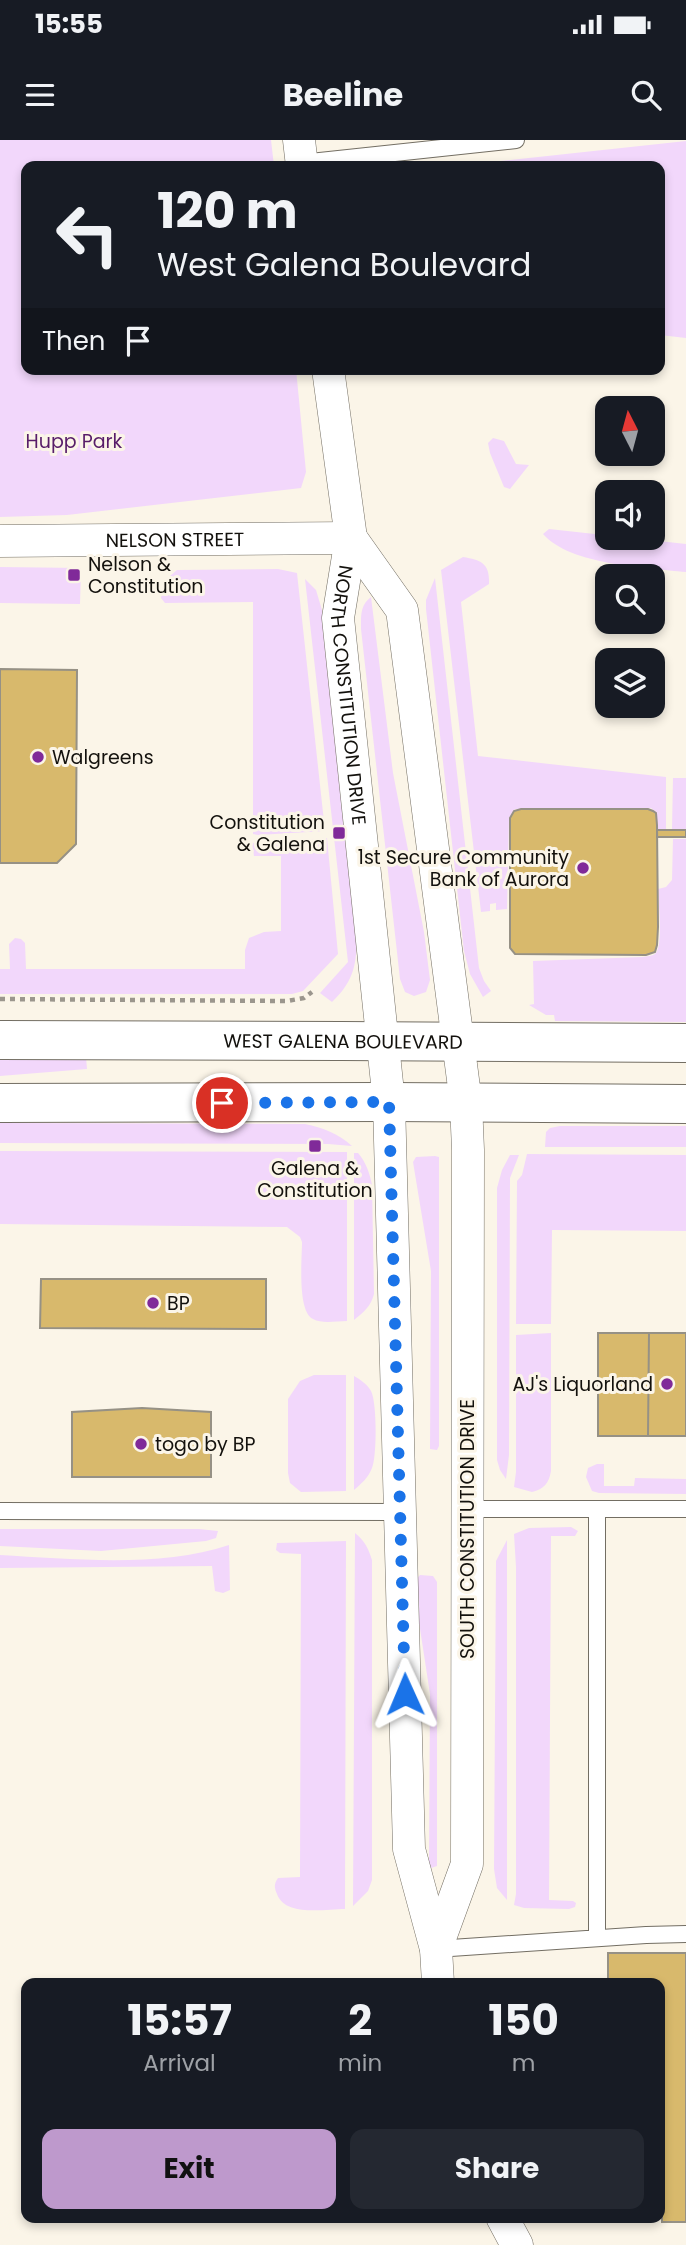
<!DOCTYPE html>
<style>
:root{--surface:#171b24;--page:#242831;--text:#f1f3f6;--muted:#9ea1a6;--accent:#be99cc}
body{margin:0;font-family:Poppins,sans-serif;background:var(--page);color:var(--text);height:100vh;display:flex;flex-direction:column;font-size:26px;white-space:nowrap}
*{box-sizing:border-box;margin:0}
p{font-size:23px;color:var(--muted)}
.icon{flex:none;width:38px;height:38px;fill:none;stroke:currentColor;stroke-width:2;stroke-linecap:round;stroke-linejoin:round}
.map{position:relative;flex:1;overflow:hidden}
.drawer{position:absolute;left:21px;top:1838px;width:644px;height:245px;display:flex;flex-direction:column;background:var(--surface);border-radius:14px;box-shadow:0 4px 10px #0003}
.drawer>*{flex:none}
.hud{position:absolute;left:21px;top:21px;width:644px;height:214px;border-radius:14px;box-shadow:0 4px 10px #0003;background:#171b24;color:var(--text);overflow:hidden}
.needle{width:46px;rotate:354deg}
.buttons{position:absolute;left:595px;top:256px;display:grid;gap:14px}
.buttons a{display:grid;place-items:center;width:70px;height:70px;border-radius:14px;background:var(--surface);box-shadow:0 4px 10px #0003;font-size:35px}
.pin{position:absolute;display:grid;place-items:center;width:60px;height:60px;color:#fff;margin:-30px;border:4px solid #fff;border-radius:50%;box-shadow:0 2px 7px #0007}
.me{position:absolute;width:77px;margin:-38px;rotate:359deg;stroke-linejoin:round;filter:drop-shadow(0 0 5px #0008)}
.turn{display:flex;align-items:center;gap:24px;height:147px;padding:0 21px;font-size:32px}
.turn .icon{width:91px;height:91px;stroke-width:2.5}
.turn b{display:block;font-size:49px;line-height:60px}
.then{display:flex;align-items:center;height:66px;padding:0 21px;background:#0003;gap:14px;font-size:26px}
.eta{display:flex;justify-content:space-evenly;align-items:center;height:119px;text-align:center}
.eta b{font-size:42px;font-weight:700;line-height:49px}
.primary-button{display:flex;gap:14px;margin-top:auto;padding:14px 21px}
.primary-button a{flex:1;height:80px;border-radius:14px;background:var(--accent);color:#111;font-size:28px;font-weight:700;line-height:80px;text-align:center}
.primary-button a+a{background:var(--page);color:var(--text)}
.status{display:flex;justify-content:space-between;align-items:center;height:49px;padding:0 35px;background:var(--surface);direction:ltr}
.status svg{height:19px;fill:currentColor}
header{display:flex;justify-content:space-between;align-items:center;height:91px;padding:0 21px;background:var(--surface);font-size:32px;font-weight:700}
.map>svg:first-child{display:block}
</style>
<div class="status"><b>15:55</b><svg viewBox="0 0 49 12"><path d="M0 12V9h3v3zM5 12V6h3v6zM10 12V3h3v9zM15 12V0h3v12zM26 1h20v11H26zM47 4h2v5h-2z"/></svg></div>
<header><svg class="icon" aria-label="menu" viewBox="0 0 24 24"><path d="M4 6h16M4 12h16M4 18h16"/></svg>Beeline<svg class="icon" aria-label="search" viewBox="0 0 24 24"><circle cx="10" cy="10" r="6"/><path d="M15 15l6 6"/></svg></header>
<div class="map">
<svg width="686" height="2105" viewBox="0 0 686 2105">
<rect width="100%" height="100%" fill="#fbf5e8"/>
<path fill="#f2d7fb" d="M0 0H271L274 26H26V229H296L306 332 301 348 67 375 0 377Z
M686 1V198L660 195V26H454Z
M493 298 504 301 516 324 529 325 510 349 504 347 490 313 488 303Z
M549 389 686 404V432C647 428 570 425 543 394Z
M463 417C482 420 490 424 489 444L461 462 478 616 666 637V690H658L656 672 651 668 515 669 509 678 507 769 496 770V763L490 764V771L481 772 441 430Z
M0 427 81 428 80 464 0 463Z
M278 429 297 433 325 691 258 695 253 694V462L165 463 161 458 163 442 177 430Z
M435 438 479 828 484 841 491 851 483 857 470 834 464 811 426 469V460Z
M305 439 316 450 322 470 357 801C356 828 352 843 332 862L320 853 348 822Z
M371 457 393 633 424 792 430 840 426 852 414 856 405 852 400 839 361 489C361 476 360 465 371 457Z
M673 638H686V689H672Z
M327 698 338 814 303 851 292 854H0V829H10L9 804 15 798 21 799 25 803 26 829H245V810L249 798 264 792 281 791V716H254L252 703Z
M673 699H686V882L555 881 554 875H546L529 865 534 864 533 821 643 817C647 816 652 816 655 814 664 806 658 761 658 749L666 747 672 740Z
M0 917H86L87 929 0 936Z
M0 983 305 984C323 988 338 993 352 1006L328 1004 0 1003Z
M560 986H686V1007H545L546 992 550 988Z
M0 1011 347 1012V1181C336 1181 322 1184 313 1179 297 1171 302 1119 302 1102L300 1097 287 1087 0 1084Z
M354 1013H358C366 1022 370 1034 372 1045L374 1154C371 1166 364 1172 354 1180Z
M527 1014 686 1015V1091L552 1090 551 1184H516L517 1041 522 1035Z
M510 1015H519L510 1038 509 1315 506 1339 500 1330 497 1320V1048L502 1030Z
M435 1016 439 1017V1306L437 1310 430 1309 431 1131 413 1022 416 1017Z
M551 1193V1331C549 1343 544 1349 532 1352L514 1347 516 1332V1195Z
M314 1235H346V1351L301 1352 290 1343 288 1333V1259L300 1241Z
M354 1236C361 1240 367 1244 371 1251 377 1262 377 1316 372 1328 368 1338 362 1343 354 1350Z
M597 1324H604V1346H634L635 1338 686 1339V1354L599 1353 592 1351 586 1337 588 1328Z
M571 1387 578 1391 575 1396H551L549 1760 573 1761 576 1763 575 1767 569 1769 524 1768 514 1765 516 1754V1427L514 1394 529 1388Z
M0 1389H199L218 1391 216 1398 206 1401 101 1411 0 1406Z
M355 1393C365 1401 368 1408 372 1420V1740L368 1751 353 1766Z
M507 1400V1760L497 1748 494 1729 496 1421Z
M346 1401 345 1769C325 1769 285 1777 277 1754 274 1747 274 1744 278 1738L300 1737 301 1414 280 1413 276 1410 277 1403Z
M229 1405 230 1450 223 1453 215 1451 212 1426 0 1428V1415C72 1419 161 1428 229 1405Z
M420 1435 433 1436 437 1442V1726L431 1728 429 1723 430 1554 413 1443Z"/>
<path fill="#d8b96c" stroke="#969185" stroke-width="2" d="M0 529 77 530 76 704 57 723H0Z
M521 669H648L653 671 656 673 657 685 658 787 657 805 655 812 646 815 515 814 510 808V678L514 671Z
M657 690H686V697H657Z
M41 1139H266V1189L40 1188Z
M598 1193H649L648 1296H598Z
M649 1193H686V1296H648Z
M142 1268 211 1272V1337H72V1272Z
M608 1813H686V2082H662V2062H660V1843H608Z"/>
<g fill="none" stroke-linecap="round" stroke-linejoin="round">
<defs>
<path id="service" d="M301 23 516 0
M467 1369H686
M597 1369V1798
M0 1371 401 1372
M436 1809 646 1795 686 1794"/>
<g id="minor">
<path d="M299 0 302 26"/>
<path id="s1" d="M328 229 351 398 338 478 389 962 409 1709 436 1809 438 1843"/>
<path d="M351 398 402 470 466 963 468 1010 467 1724 436 1809"/>
<path id="s2" d="M0 401 351 398"/>
<path d="M502 2077 517 2105"/>
</g>
<g id="primary">
<path id="s3" d="M0 900C229 900 457 902 686 903"/>
<path d="M0 963 389 962 686 964"/>
</g>
</defs>
<use href="#service" stroke="#736e63" stroke-width="18"/>
<use href="#minor" stroke="#736e63" stroke-width="33"/>
<use href="#primary" stroke="#736e63" stroke-width="40"/>
<path stroke="#9b968d" stroke-width="4.5" stroke-dasharray="5 5" stroke-linecap="butt" d="M0 859 287 861 304 858 312 852"/>
<use href="#service" stroke="#fff" stroke-width="16"/>
<use href="#minor" stroke="#fff" stroke-width="32"/>
<use href="#primary" stroke="#fff" stroke-width="38"/>
</g>
<g fill="none" stroke-linecap="round" stroke-linejoin="round">
<path stroke="#1a73e8" stroke-width="12" stroke-dasharray="0 21.6" d="M222 963 389 962 405 1554"/>
</g>
<g fill="#802a99" stroke="#fbf5e8" stroke-width="2.5">
<rect x="67" y="428" width="14" height="14" rx="3.5"/>
<circle cx="38" cy="617" r="7"/>
<rect x="332" y="686" width="14" height="14" rx="3.5"/>
<circle cx="583" cy="728" r="7"/>
<rect x="308" y="999" width="14" height="14" rx="3.5"/>
<circle cx="153" cy="1163" r="7"/>
<circle cx="667" cy="1244" r="7"/>
<circle cx="141" cy="1304" r="7"/>
</g>
<g text-anchor="middle" dominant-baseline="central" stroke-width="6" stroke-linejoin="round" paint-order="stroke">
<g font-size="19" fill="#581d69" stroke="#fbf5e8">
<text x="74" y="301">Hupp Park</text>
</g>
<g font-size="19" fill="#13110d" stroke="#fbf5e8">
<text stroke="none"><textPath href="#s2" startOffset="175">NELSON STREET</textPath></text>
<text stroke="none"><textPath href="#s1" startOffset="329">NORTH CONSTITUTION DRIVE</textPath></text>
<text stroke="none"><textPath href="#s3" startOffset="343">WEST GALENA BOULEVARD</textPath></text>
<text transform="translate(467 1389) rotate(-90)">SOUTH CONSTITUTION DRIVE</text>
</g>
<g font-size="19" fill="#13110d" stroke="#fbf5e8" text-anchor="start">
<text x="88" y="424">Nelson &amp;<tspan x="88" dy="22">Constitution</tspan></text>
<text x="52" y="617">Walgreens</text>
<text x="325" y="682" text-anchor="end">Constitution<tspan x="325" dy="22">&amp; Galena</tspan></text>
<text x="569" y="717" text-anchor="end">1st Secure Community<tspan x="569" dy="22">Bank of Aurora</tspan></text>
<text x="315" y="1028" text-anchor="middle">Galena &amp;<tspan x="315" dy="22">Constitution</tspan></text>
<text x="167" y="1163">BP</text>
<text x="653" y="1244" text-anchor="end">AJ's Liquorland</text>
<text x="155" y="1304">togo by BP</text>
</g>
</g>
</svg>
<div class="buttons">
<a><svg class="needle" viewBox="-14 -14 28 28"><path d="M0-13l5 13h-10z" fill="#e53935"/><path d="M0 13l5-13h-10z" fill="#9ea1a6"/></svg></a>
<a><svg class="icon" aria-label="sound" viewBox="0 0 24 24"><path d="M4 9h4l5-4v14l-5-4H4zM17 9q2 3 0 6"/></svg></a>
<a><svg class="icon" aria-label="search" viewBox="0 0 24 24"><circle cx="10" cy="10" r="6"/><path d="M15 15l6 6"/></svg></a>
<a><svg class="icon" aria-label="layers" viewBox="0 0 24 24"><path d="M12 4l9 5-9 5-9-5zM3 14l9 5 9-5"/></svg></a>
</div>
<div class="pin" style="left:222px;top:963px;background:#d93025"><svg class="icon" aria-label="arrive" viewBox="0 0 24 24"><path d="M6 21V4h12l-3 4 3 4H6"/></svg></div>
<svg class="me" style="left:405px;top:1554px" viewBox="-20 -20 40 40"><path d="M0-17L14 15 0 8-14 15z" fill="#1a73e8" stroke="#fff" stroke-width="4"/></svg>
<div class="hud">
<div class="turn"><svg class="icon" aria-label="left" viewBox="0 0 24 24"><path d="M17 20v-9H6M10 6l-5 5 5 5"/></svg><div><b>120 m</b>West Galena Boulevard</div></div>
<div class="then">Then<svg class="icon" aria-label="arrive" viewBox="0 0 24 24"><path d="M6 21V4h12l-3 4 3 4H6"/></svg></div>
</div>
<section class="drawer">
<div class="eta">
<div><b>15:57</b><p>Arrival</p></div>
<div><b>2</b><p>min</p></div>
<div><b>150</b><p>m</p></div>
</div>
<div class="primary-button"><a>Exit</a><a>Share</a></div>
</section>
</div>
